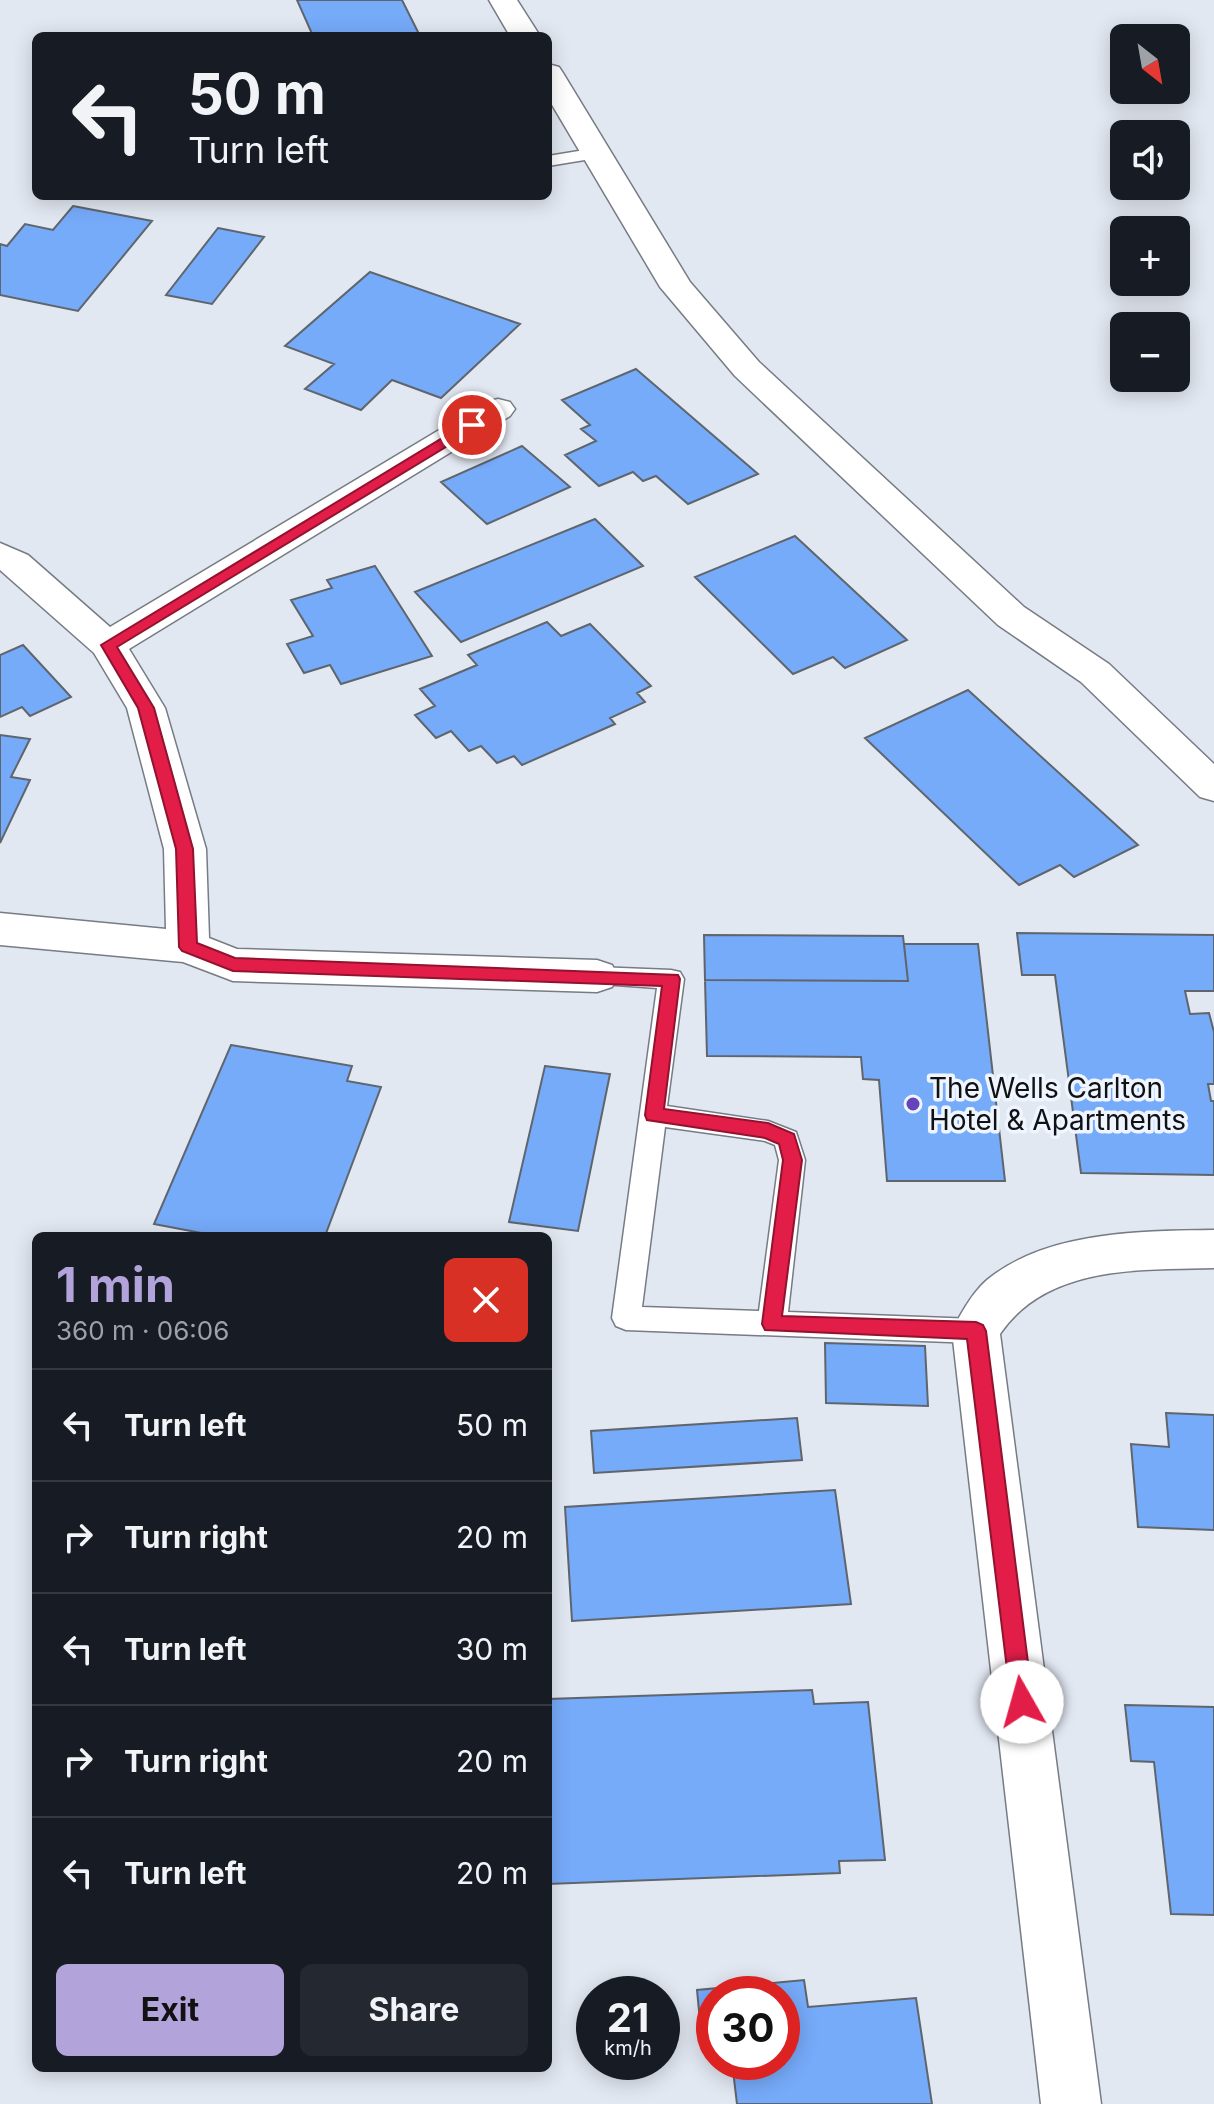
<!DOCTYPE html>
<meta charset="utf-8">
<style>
:root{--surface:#171b24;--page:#242831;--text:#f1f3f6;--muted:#9ea1a6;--line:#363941;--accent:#b2a4db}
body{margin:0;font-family:Inter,sans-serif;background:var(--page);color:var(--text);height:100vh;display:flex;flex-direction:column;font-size:30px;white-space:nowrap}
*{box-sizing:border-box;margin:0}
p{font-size:26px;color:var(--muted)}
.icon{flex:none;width:44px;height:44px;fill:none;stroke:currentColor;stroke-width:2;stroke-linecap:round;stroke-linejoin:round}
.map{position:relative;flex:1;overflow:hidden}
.sheet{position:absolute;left:32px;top:1232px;width:520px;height:840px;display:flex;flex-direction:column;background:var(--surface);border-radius:12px;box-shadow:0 4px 20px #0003}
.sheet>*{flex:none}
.banner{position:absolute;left:32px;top:32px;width:520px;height:168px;border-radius:12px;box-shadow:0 4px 20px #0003;background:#171b24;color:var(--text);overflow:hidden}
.needle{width:52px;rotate:149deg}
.buttons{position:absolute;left:1110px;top:24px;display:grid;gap:16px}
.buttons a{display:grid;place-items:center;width:80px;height:80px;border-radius:12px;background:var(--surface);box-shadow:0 4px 20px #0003;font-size:40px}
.speed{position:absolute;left:576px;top:1976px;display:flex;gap:16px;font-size:40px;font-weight:700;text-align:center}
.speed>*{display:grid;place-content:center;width:104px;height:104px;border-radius:50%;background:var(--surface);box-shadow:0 4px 20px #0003;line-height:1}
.speed small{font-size:20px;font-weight:400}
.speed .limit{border:12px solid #d22;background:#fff;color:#111}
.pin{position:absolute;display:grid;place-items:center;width:68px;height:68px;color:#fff;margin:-34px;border:4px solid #fff;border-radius:50%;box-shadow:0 2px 8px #0007}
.me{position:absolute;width:88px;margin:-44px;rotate:353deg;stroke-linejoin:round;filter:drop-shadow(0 0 6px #0008)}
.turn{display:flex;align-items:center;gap:28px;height:168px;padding:0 24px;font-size:36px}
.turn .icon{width:104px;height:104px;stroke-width:2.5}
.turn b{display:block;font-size:56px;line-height:68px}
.round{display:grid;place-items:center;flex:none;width:84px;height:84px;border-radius:12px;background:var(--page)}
.summary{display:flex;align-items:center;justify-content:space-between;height:136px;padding:0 24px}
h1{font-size:48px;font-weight:700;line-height:60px;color:var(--accent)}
.action{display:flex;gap:16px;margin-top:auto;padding:16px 24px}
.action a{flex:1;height:92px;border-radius:12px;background:var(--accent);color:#111;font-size:32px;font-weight:700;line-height:92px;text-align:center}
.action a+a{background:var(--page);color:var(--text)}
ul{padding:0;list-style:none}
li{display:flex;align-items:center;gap:24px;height:112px;padding:0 24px;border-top:2px solid var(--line)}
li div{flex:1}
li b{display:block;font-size:30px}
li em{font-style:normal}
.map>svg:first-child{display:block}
</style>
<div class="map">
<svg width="1214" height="2104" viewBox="0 0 1214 2104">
<rect width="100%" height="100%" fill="#e2e8f2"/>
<path fill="#76abfa" stroke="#5f656d" stroke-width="2" d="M297 0H402L420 36H313Z
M73 206 152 221 78 311 0 295V244L7 246 25 224 53 230Z
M218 228 264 237 212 304 166 295Z
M370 272 520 324 441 398 392 380 361 410 305 389 334 364 285 346Z
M636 369 758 474 688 504 656 476 643 481 633 472 599 486 565 455 596 441 581 429 590 425 562 400Z
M522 446 570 487 487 524 441 482Z
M595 519 643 566 461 642 415 592Z
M795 536 907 640 845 668 833 657 793 674 695 577Z
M375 566 432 656 341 684 330 665 304 673 287 644 313 636 291 600 332 588 327 580Z
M547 622 561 636 590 624 651 686 637 693 645 702 610 718 615 724 522 765 514 756 497 763 481 746 469 751 451 731 436 738 415 715 435 706 420 689 477 665 468 655Z
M23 645 71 697 30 716 22 707 0 717V655Z
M968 690 1138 845 1074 877 1060 865 1019 885 865 738Z
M0 735 30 739 11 777 30 780 0 843Z
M1017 933 1214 935V991H1185L1190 1014 1209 1013 1214 1032V1084H1208L1211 1101H1214V1175L1081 1173 1055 975H1022Z
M704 935 903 936 908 981 705 980Z
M904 944H978L1005 1181H887L879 1080 863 1079 861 1057 707 1056 705 980 908 981Z
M231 1045 352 1066 347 1081 381 1087 325 1236H217L154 1224Z
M545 1066 610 1074 578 1231 509 1222Z
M825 1343 925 1346 928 1406 826 1403Z
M1166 1413 1214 1415V1530L1138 1527 1131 1444 1169 1447Z
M797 1418 802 1460 594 1473 591 1431Z
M835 1490 851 1604 572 1621 565 1507Z
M812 1690 814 1704 868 1702 885 1860 839 1861 840 1873 548 1884V1699Z
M1125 1705 1214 1707V1915L1171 1914 1154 1762 1131 1761Z
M804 1980 808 2007 916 1998 932 2104H737L732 2062H782V1994H714V2055L703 2052 697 1990Z"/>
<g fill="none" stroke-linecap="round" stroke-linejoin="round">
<defs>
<path id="lane" d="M597 148 606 153 603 157 548 166V156Z
M597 967 671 970 680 972 684 979 667 1106 768 1121 796 1132 805 1160 788 1312 976 1319 986 1323 990 1331 986 1339 976 1343 626 1330 616 1326 612 1318 657 988 588 983 584 976 588 969ZM665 1127 765 1141 775 1145 779 1160 759 1311 642 1307Z"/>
<path id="street" d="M489 0H517L540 36H510Z
M548 64 559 67 563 73 690 282 759 362 1024 607 1109 664 1214 764V801L1200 797 1081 682 998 625 735 376 660 287 548 98Z
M498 399 510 402 515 409 510 416 129 649 165 708 206 849 209 938 237 949 597 960 612 965 618 976 612 987 597 992 233 981 183 962 0 945V913L166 929 164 849 127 708 94 653 0 570V543L28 555 110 627 486 402Z
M1214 1230V1268C1139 1270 1047 1265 1000 1334L1101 2104H1041L952 1331C961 1313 972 1293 987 1280 1046 1231 1142 1231 1214 1230Z"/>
</defs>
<use href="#lane" stroke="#767b84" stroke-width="3"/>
<use href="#street" stroke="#767b84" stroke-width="3"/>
<use href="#lane" fill="#fff" fill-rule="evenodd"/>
<use href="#street" fill="#fff" fill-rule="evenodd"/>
</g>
<path fill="#e11d48" stroke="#92132f" stroke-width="2" d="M472 420 479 425 477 428 117 647 154 708 193 849 197 943 235 958 678 975 680 979 664 1109 768 1123 794 1134 802 1160 782 1316 976 1322 983 1325 986 1331 1033 1702 1029 1709 1022 1712 1014 1709 1011 1702 967 1339 765 1330 762 1324 783 1160 779 1144 765 1138 647 1120 645 1115 662 986 233 971 182 951 179 947 176 849 138 708 101 645Z"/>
<circle fill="#6443bb" stroke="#eff5ff" stroke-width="3" cx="913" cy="1104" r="8"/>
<g text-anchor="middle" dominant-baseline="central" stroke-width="7" stroke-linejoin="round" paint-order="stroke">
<g font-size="28" fill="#0f1114" stroke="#eff5ff" text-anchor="start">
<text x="929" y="1088">The Wells Carlton<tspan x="929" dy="32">Hotel &amp; Apartments</tspan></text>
</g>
</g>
</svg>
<div class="buttons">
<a><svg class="needle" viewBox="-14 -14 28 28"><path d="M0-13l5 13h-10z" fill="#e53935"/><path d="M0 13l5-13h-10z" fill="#9ea1a6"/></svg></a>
<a><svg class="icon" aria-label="sound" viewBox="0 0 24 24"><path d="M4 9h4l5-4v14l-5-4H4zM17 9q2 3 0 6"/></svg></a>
<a>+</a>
<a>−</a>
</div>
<div class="speed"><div>21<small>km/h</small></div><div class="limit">30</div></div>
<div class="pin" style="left:472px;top:425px;background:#d93025"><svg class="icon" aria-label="arrive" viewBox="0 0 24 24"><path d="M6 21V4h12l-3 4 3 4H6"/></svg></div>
<svg class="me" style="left:1022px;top:1702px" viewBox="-20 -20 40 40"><circle r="19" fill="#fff"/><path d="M0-13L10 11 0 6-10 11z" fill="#e11d48"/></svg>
<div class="banner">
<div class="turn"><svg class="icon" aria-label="left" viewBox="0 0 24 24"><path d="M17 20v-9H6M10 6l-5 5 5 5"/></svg><div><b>50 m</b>Turn left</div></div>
</div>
<section class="sheet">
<div class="summary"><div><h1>1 min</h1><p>360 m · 06:06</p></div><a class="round" style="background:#d93025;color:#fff"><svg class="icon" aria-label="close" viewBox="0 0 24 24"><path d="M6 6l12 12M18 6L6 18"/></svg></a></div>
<ul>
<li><svg class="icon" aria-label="left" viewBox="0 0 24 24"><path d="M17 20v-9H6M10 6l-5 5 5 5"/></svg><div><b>Turn left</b></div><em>50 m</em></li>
<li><svg class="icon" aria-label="right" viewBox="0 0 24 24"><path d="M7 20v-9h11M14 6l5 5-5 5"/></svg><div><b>Turn right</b></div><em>20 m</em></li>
<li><svg class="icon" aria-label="left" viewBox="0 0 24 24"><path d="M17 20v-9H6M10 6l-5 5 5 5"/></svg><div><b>Turn left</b></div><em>30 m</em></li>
<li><svg class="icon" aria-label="right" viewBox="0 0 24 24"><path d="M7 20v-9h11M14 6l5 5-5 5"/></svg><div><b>Turn right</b></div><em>20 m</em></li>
<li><svg class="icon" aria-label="left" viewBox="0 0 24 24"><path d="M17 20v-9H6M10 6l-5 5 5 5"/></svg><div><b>Turn left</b></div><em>20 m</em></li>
</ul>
<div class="action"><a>Exit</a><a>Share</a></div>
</section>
</div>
